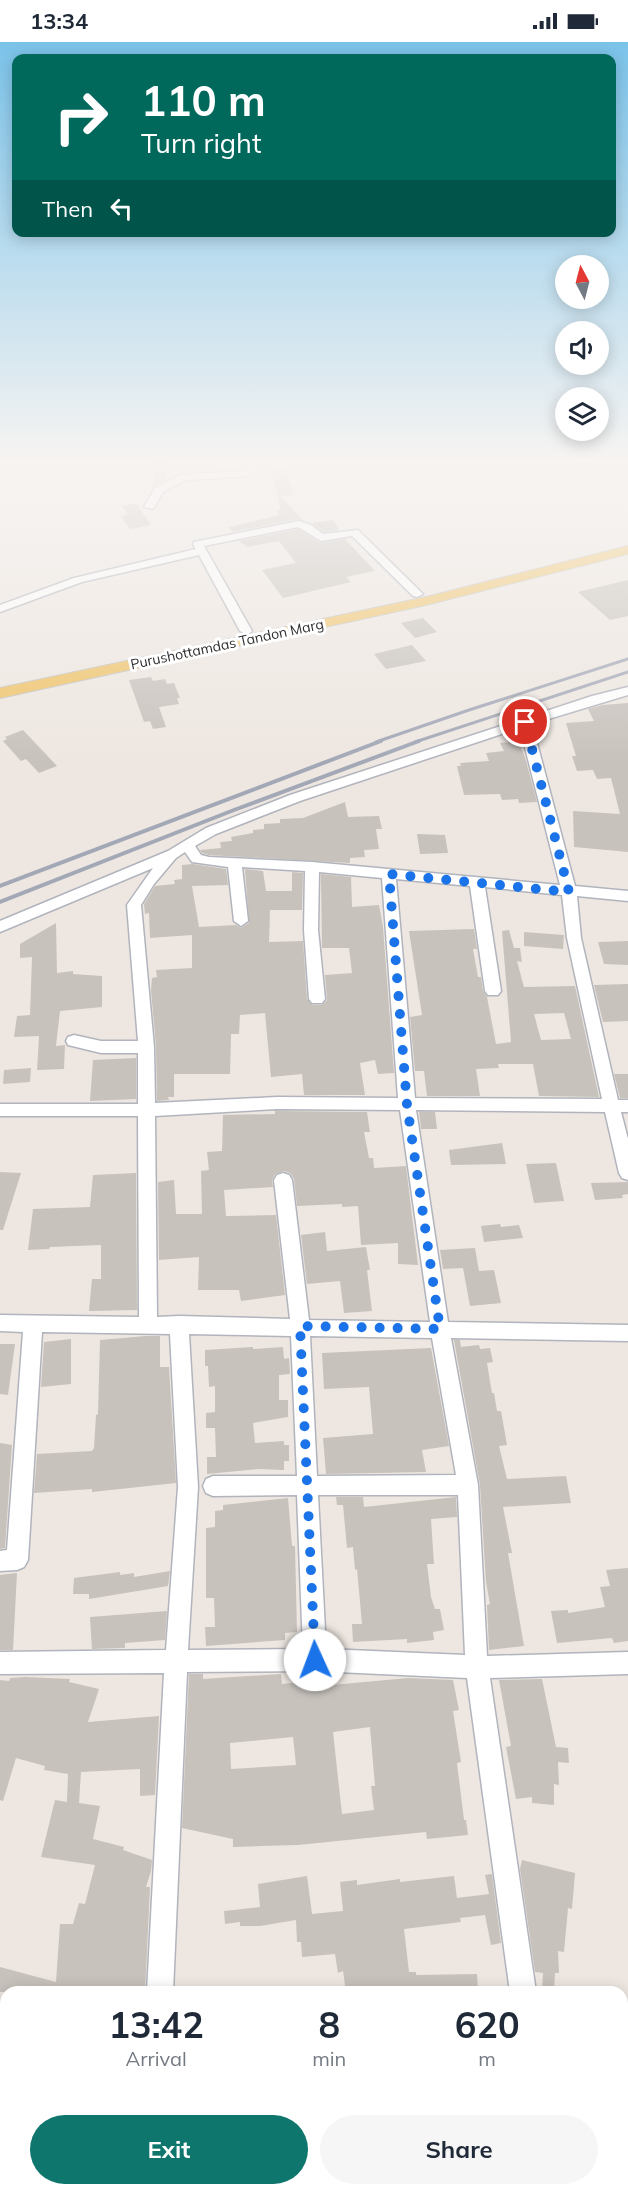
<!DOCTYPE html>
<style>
:root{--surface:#fff;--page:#f6f6f7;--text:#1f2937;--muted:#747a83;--accent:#0f766e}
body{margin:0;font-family:Mulish,sans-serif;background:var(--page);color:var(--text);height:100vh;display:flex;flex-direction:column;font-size:22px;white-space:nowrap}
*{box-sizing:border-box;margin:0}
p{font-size:20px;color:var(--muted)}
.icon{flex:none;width:33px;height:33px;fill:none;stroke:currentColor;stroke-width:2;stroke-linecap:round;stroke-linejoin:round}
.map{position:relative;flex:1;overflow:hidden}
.sheet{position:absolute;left:0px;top:1944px;width:628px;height:210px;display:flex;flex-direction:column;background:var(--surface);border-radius:18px 18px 0 0;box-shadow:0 3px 15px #0003}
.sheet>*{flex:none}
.hud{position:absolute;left:12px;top:12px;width:604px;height:183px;border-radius:12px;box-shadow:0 3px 15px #0003;background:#00695c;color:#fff;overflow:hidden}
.needle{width:39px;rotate:353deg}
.controls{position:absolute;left:555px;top:213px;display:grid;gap:12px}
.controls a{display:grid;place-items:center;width:54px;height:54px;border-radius:50%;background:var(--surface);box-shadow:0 3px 15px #0003;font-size:30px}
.pin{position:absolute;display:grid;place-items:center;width:51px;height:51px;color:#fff;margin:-26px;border:3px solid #fff;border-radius:50%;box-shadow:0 2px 6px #0007}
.me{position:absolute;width:66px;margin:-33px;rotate:358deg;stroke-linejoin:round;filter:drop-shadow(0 0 4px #0008)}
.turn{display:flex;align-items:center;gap:21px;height:126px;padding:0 30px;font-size:27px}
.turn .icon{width:78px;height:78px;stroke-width:2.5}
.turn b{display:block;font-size:42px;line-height:51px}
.then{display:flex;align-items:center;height:57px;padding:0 30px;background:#0003;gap:12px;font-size:22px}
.eta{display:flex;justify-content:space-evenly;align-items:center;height:102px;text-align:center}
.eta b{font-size:36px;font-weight:700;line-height:42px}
.primary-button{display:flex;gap:12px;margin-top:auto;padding:12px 30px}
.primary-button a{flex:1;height:69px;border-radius:36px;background:var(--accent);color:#fff;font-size:24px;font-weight:700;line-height:69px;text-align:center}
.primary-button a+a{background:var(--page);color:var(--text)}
.status{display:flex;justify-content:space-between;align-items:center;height:42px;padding:0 30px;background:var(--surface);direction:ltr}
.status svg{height:16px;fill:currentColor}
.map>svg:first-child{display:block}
</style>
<div class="status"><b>13:34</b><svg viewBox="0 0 49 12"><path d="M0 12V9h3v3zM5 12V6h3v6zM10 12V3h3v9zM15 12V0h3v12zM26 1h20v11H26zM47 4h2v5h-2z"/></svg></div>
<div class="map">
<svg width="628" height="2154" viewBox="0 0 628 2154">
<rect width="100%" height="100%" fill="#eee7e1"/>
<path fill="#c7c2bc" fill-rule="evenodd" d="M154 420H167L166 436H169L153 445Z
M271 427H286L293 453 280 454 303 478 299 477 232 490 229 485 280 473 276 468 281 467Z
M136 461 151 483 130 487 121 474 128 473 122 464Z
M333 478 339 488 324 490 312 481Z
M298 487 320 501 345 497 375 529 346 535 351 540 283 556 262 528 296 521 279 499 247 505 239 499Z
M628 538V574L610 578 578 550Z
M423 576 437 590 415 596 401 581Z
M412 603 426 619 386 627 374 612Z
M151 635 153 639 165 637 167 642 174 641 180 656H177L179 662 159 665 166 685 153 687 150 679 144 680 129 638Z
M628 661V810L574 805 573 769 620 772 611 736 597 737 593 728 577 729 572 714H576L566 681 594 679 588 667 603 663Z
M23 688 57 724 39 731 26 717 21 719 3 699 7 697 5 695Z
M518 699 525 715 537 760 519 761 518 757 502 758 500 752 464 753 457 724H461L460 721 489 719 486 711 504 709 500 701Z
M345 760 348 775 379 774 382 787H376L379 807 364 808 365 815 350 816V821L209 813 202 811 200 808 221 806 220 800 232 799 231 795 253 791V788L264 787V782L280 781V777L303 776Z
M417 792 445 793 448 811 420 812Z
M193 822 226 827 228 843 192 844 199 885 236 883 241 886 249 881 245 827 263 829 266 849H292V830L303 831 302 868H270L269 900 303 899 307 957 312 963H322L327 958 325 933 352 931 349 906H322L321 832 351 835 352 865 379 863 383 885 394 1031 378 1032 375 1018 360 1021 365 1053H304L302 1032 271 1035 265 971 240 973 239 992H231L230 1032H174V1055H168L169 1058 157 1059 156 1005 151 948 152 936 157 935 156 928 192 926V893L150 896 149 871 145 872 144 862 155 844 175 842 174 838 182 837V823Z
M56 881 57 931 73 929V932L102 934V965L60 969 56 1004 65 1003 64 1027 37 1028 39 994 14 995 17 974 30 973 32 915 20 916V902Z
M474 887 477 907H473L478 935H481L483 949 487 955 496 1002 511 1000 502 889 509 888 514 906H520L522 920 517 919 524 945 575 944 599 1055 539 1054 533 1022H498L499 1026 476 1027 480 1054H427L424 1029H415L410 975 422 973 409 889ZM564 971 571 997 541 998 534 972Z
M524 890 564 893 563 907 524 904Z
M628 899V923L604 922 598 900Z
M628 942V979L603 980 594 943Z
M136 1016V1057L90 1059 93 1018Z
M31 1026 30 1040 3 1042 4 1028Z
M614 1032H628V1056H620Z
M275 1069 367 1070 370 1090H364L369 1116H373L374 1126 406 1124 418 1223 398 1222V1201L361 1203 358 1164 342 1165V1162L297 1164 294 1137 290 1131 284 1129 275 1132 272 1138 273 1145 224 1148 226 1174 276 1173 285 1253 241 1259 239 1248H198L199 1215 159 1218 158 1140 174 1138 176 1172H202L201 1129 209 1128 207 1110 222 1109 223 1073 275 1072Z
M419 1070H435L437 1087H421Z
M502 1101 506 1122 451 1123 449 1108Z
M556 1121 564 1159 534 1161 526 1122Z
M0 1130 21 1131 3 1188H0Z
M136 1131 137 1268 89 1269 92 1237H101V1203L50 1205 49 1207 28 1208 33 1167 90 1165 93 1133Z
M628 1140V1152L622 1153 623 1156 595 1158 591 1141Z
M500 1182 501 1185 519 1183 523 1196 484 1200 481 1184Z
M325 1190 327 1209 366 1205 370 1228H367L372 1269 344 1271 340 1239 307 1242 301 1193Z
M475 1206 479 1229 494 1228 501 1261 470 1264 463 1226 443 1227 440 1208Z
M146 1294H160V1325H169L176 1441 92 1450V1447L34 1451 37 1412 92 1409 94 1406 96 1373 98 1372 100 1298Z
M71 1297V1342L41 1345 44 1300Z
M454 1298H460L461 1305 479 1303 480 1307 490 1306 493 1320 487 1321 492 1351H494L497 1369H501L507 1403 499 1404 507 1437 566 1434 571 1461 503 1465 512 1511H508L524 1604 489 1608 487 1563 490 1562 486 1540 480 1443Z
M0 1302H15L8 1353 0 1352Z
M253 1305V1307L283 1305 284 1317 289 1316 290 1332 279 1333V1358H288V1375L253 1381 255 1401 284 1399V1403H289V1419H284V1428L258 1427 207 1432V1415H216L215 1386H206V1371L215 1370V1344L209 1345 208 1324H205V1308Z
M431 1306 449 1404 422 1408 426 1430 326 1432 323 1396 373 1392 369 1345 324 1347 322 1311Z
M0 1401 12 1403 5 1506 0 1507Z
M336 1455H363L364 1465 456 1455 457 1475 431 1477 434 1522H427L431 1555 435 1567H440L444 1588 433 1590 434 1598 407 1601V1597L353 1600 352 1582H362L357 1527 355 1528 353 1505 347 1506 343 1463H337Z
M288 1456 292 1504H295L297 1590 285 1591V1598L206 1604 205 1585H215L214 1556H206V1486L215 1485V1469L223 1468V1463Z
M628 1526V1599L614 1601 612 1596 557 1601 551 1569 568 1568V1571L605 1565 600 1545 610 1544 606 1528Z
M170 1529 168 1544 89 1557V1552H73L74 1536 120 1530V1533L134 1531V1535Z
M17 1531 13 1608H0V1533Z
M167 1569 165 1598 125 1601V1606L92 1607 90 1575Z
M189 1632H203V1637L281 1632 282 1642 332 1637V1643L408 1636 453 1638 459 1668 453 1669 461 1720 457 1721 464 1778H466L468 1793 427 1797 426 1790 298 1803 233 1805V1797L182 1786ZM370 1685 375 1744H371L374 1768 342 1772 333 1690ZM293 1695 296 1723 231 1727 230 1701Z
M25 1635 70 1637 69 1640 99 1647 88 1680 159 1674 155 1753 140 1754V1727L81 1730 79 1761 100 1764 93 1797 124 1805 123 1808 152 1818 151 1829 146 1845H150L145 1950H0V1925L56 1940 60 1882H73L79 1861 85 1862 95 1823 41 1815 55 1758 67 1760 68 1732 44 1728 45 1724 16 1716 3 1759 0 1758V1638L9 1639 10 1636Z
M542 1637 556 1705 568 1706 569 1721 558 1720 559 1743 554 1742V1763L532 1761V1755L516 1757 506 1705 511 1704 499 1638Z
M522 1818 575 1831 572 1867 568 1866 564 1910 558 1909 559 1931H555L554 1950H542L543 1931 535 1930 520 1827Z
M492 1832 501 1901 491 1903 485 1873 460 1876 461 1880 404 1887 409 1930H416V1933L477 1932 478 1950H346L343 1929 338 1931 335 1912 302 1915 301 1900H297L296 1878 260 1884H240V1880L225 1882 224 1869 260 1865 258 1842 307 1834 312 1872 343 1869 340 1840 357 1838V1843L400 1837V1840L454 1834 457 1856 489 1852 485 1833Z"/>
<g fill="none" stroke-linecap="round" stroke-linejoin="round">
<defs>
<path id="minor" d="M252 420H262L248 434 186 438 163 450 153 467 144 465 155 446 181 433 242 429Z
M299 479 311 483 323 492 358 488 423 552 417 555 413 554 352 494 321 499 298 485 204 504 252 589 250 591 246 592 240 589 199 513 82 540 0 570V563L74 536 196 507 193 502 194 500Z
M628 645V653L532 682 575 844 628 849V859L577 854 581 896 618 1058H628V1070H621L628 1097V1138L622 1136 619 1131 605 1070 416 1068 448 1280 628 1283V1299L451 1296 478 1443 487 1614 628 1610V1632L490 1636 536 1950H510L467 1636 315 1629 187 1630 173 1950H147L164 1631 0 1632V1610L166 1608 178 1445 170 1292 42 1290 28 1518 24 1525 17 1528 0 1529V1509L7 1508 23 1290 0 1289V1273L139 1275 138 1074H0V1062H138V1011H101L68 1003 66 999 68 995 74 993 101 999H138L127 863 153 826 0 890V879L168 809 206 786 290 753 592 654ZM520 686 560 843 312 820 209 815 201 813 195 804 216 792 300 759ZM185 810 192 820 228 825 234 879 241 884 248 879 242 825 305 829 304 888 309 957 312 961H322L325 957 318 888 319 830 382 836 398 1056 277 1055 155 1061 154 1005 141 863 154 842 176 816ZM396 837 470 844 485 949 488 953H498L501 949 485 845 562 853 567 896 602 1057 415 1056ZM277 1067 400 1068 430 1280 309 1278 292 1138 289 1133 283 1131 277 1133 274 1138 290 1277 179 1274 157 1275 155 1074ZM189 1292 291 1294 297 1434H213L206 1437 203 1444 206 1451 213 1454 297 1453 303 1607 188 1608 198 1445ZM310 1294 432 1296 456 1433 317 1434ZM318 1453H458L465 1613 326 1607Z"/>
<path id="major" d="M628 504V512L426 563 0 656V646L426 555Z
M0 2006 6 2007V2069L0 2068Z
M622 2124H628V2154H609L607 2148H622Z
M281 2148H317L318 2154H282Z
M365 2148H401L400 2154H364Z"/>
</defs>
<use href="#minor" stroke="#b1b4bd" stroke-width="3"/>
<use href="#major" stroke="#c4c4c4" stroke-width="2"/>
<use href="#minor" fill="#fff" fill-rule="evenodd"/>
<use href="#major" fill="#efc265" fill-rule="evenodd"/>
<path stroke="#a3a8b7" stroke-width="3" d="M376 700 469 668 628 617
M415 700 628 630"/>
<path stroke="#a3a8b7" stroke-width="4" d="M0 844 381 699
M0 860 234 768 419 699"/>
</g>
<linearGradient id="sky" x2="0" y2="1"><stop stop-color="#7bc3ea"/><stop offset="0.58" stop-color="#f7f4f2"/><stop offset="1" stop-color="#f7f4f2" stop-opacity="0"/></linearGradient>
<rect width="628" height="722" fill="url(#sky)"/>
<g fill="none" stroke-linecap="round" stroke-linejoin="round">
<path stroke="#1a73e8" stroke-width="10" stroke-dasharray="0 18" d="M315 1618 300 1284 440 1287 407 1063 389 832 569 850 525 680"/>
</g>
<g text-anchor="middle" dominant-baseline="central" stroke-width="6" stroke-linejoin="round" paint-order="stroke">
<g font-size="14" fill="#2e2e2e" stroke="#fff">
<text transform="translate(227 602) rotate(-12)">Purushottamdas Tandon Marg</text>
</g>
</g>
</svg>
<div class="controls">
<a><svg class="needle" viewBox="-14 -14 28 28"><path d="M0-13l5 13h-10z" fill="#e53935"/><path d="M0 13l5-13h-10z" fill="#747a83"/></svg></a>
<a><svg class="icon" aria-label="sound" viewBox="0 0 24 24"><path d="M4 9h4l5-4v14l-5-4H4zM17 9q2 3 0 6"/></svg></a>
<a><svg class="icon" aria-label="layers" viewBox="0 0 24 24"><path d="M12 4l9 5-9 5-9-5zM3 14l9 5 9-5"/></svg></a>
</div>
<div class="pin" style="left:525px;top:680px;background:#d93025"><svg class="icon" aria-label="arrive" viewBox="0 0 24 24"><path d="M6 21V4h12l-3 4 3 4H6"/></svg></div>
<svg class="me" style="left:315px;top:1618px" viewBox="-20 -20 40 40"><circle r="19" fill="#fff"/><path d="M0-13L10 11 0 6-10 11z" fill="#1a73e8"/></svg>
<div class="hud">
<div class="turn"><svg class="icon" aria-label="right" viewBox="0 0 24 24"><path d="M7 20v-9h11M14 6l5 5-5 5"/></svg><div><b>110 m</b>Turn right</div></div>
<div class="then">Then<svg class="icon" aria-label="left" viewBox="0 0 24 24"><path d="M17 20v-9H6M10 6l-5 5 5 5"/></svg></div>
</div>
<section class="sheet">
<div class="eta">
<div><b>13:42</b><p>Arrival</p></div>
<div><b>8</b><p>min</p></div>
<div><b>620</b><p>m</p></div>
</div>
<div class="primary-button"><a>Exit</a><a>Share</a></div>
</section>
</div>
